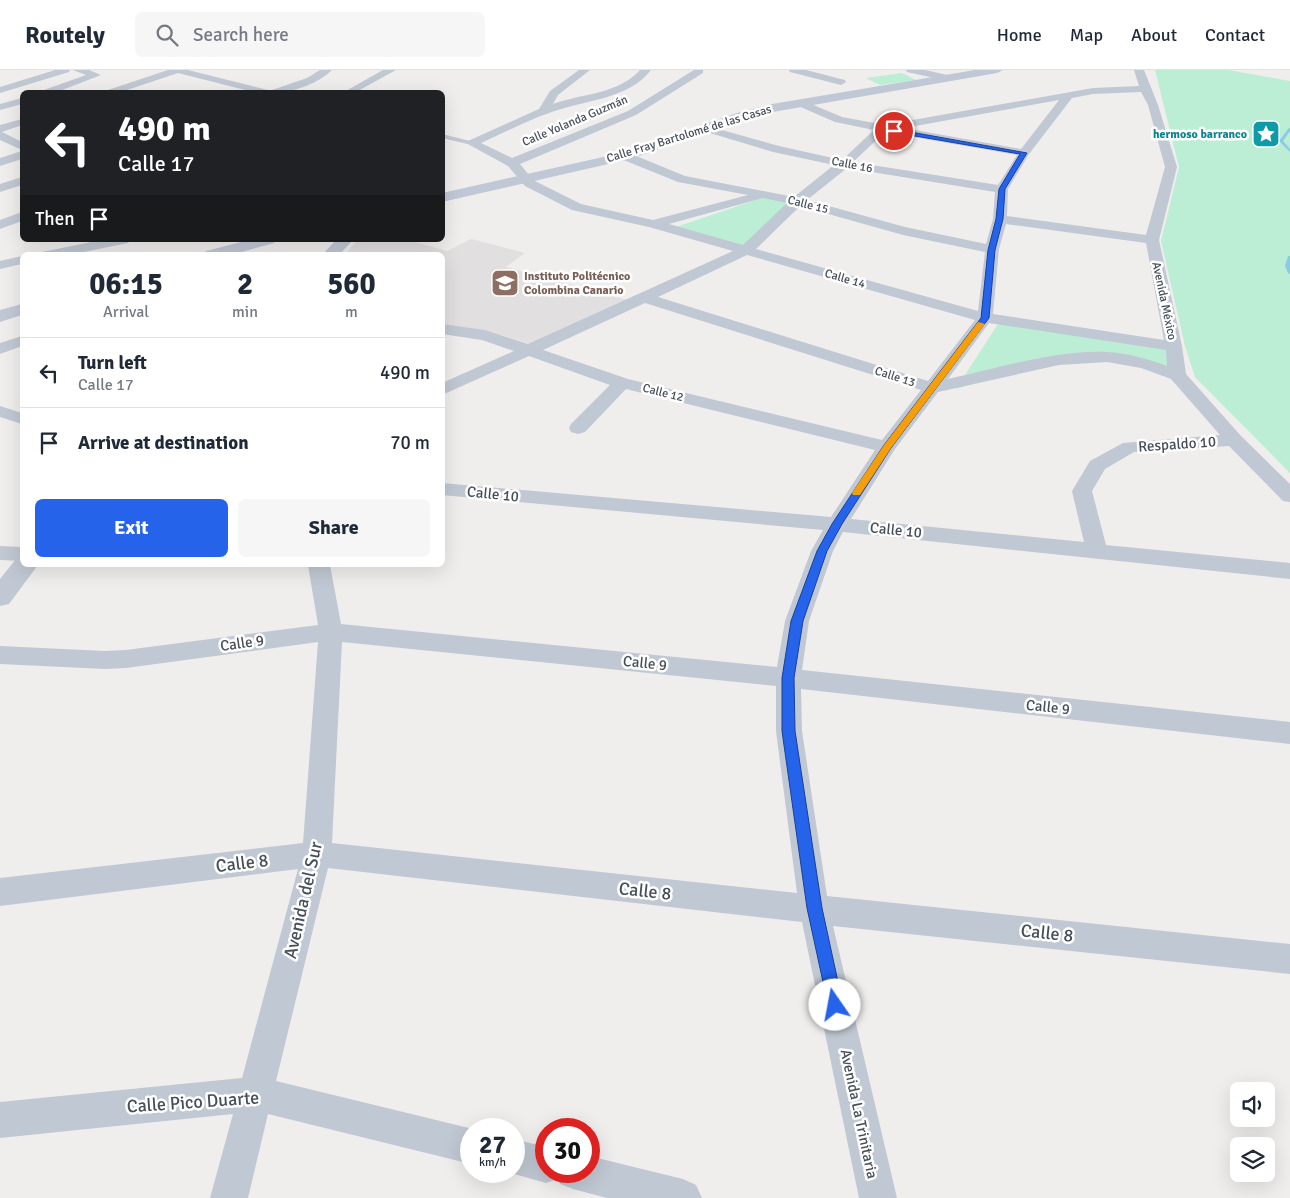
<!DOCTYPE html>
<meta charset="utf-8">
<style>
:root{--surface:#fff;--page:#f6f6f7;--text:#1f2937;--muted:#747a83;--line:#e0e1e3;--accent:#2563eb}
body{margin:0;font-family:Signika,sans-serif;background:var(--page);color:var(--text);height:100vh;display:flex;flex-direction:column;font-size:19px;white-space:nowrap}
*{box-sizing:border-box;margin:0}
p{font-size:16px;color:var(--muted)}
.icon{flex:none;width:28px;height:28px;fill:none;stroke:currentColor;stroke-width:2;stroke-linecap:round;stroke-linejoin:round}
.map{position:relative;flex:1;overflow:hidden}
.sheet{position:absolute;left:20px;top:182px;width:425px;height:315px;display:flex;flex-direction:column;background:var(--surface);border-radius:8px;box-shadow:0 5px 20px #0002}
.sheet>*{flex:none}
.top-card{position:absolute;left:20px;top:20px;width:425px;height:152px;border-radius:8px;box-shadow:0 5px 20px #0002;background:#202124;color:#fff;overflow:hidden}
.tools{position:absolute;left:1230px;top:1012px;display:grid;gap:10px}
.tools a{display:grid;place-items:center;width:45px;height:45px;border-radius:8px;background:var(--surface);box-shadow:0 5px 20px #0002;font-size:25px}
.speed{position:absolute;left:460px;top:1048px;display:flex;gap:10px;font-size:25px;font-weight:700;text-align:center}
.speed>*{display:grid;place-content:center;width:65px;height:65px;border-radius:50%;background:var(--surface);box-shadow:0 5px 20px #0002;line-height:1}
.speed small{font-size:12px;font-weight:400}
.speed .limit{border:8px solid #d22;background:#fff;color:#111}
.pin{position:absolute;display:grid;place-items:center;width:42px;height:42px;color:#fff;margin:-21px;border:2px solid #fff;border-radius:50%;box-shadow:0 1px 5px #0007}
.me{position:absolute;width:55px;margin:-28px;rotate:348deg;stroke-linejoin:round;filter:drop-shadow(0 0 4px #0008)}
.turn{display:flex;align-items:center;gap:18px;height:105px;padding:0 15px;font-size:22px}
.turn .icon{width:65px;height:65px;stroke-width:2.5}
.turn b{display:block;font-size:35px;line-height:42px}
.then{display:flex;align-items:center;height:48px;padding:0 15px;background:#0003;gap:10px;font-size:19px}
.eta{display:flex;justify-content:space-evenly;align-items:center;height:85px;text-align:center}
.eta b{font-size:30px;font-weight:700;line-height:35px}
.primary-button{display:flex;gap:10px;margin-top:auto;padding:10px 15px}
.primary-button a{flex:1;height:58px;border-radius:8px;background:var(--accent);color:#fff;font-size:20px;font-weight:700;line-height:58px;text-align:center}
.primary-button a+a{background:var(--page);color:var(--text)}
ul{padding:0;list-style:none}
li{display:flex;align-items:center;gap:15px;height:70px;padding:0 15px;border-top:1px solid var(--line)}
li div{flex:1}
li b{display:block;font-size:19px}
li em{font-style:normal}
header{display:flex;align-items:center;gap:30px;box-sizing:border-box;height:70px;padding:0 25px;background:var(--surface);border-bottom:1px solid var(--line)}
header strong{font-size:24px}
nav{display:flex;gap:28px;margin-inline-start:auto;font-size:18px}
.search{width:350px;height:45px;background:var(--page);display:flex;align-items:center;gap:12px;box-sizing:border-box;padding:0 18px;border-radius:8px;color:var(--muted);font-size:19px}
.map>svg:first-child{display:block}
</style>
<header>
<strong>Routely</strong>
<div class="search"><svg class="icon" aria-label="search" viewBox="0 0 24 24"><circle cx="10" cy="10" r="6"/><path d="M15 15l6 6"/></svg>Search here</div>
<nav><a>Home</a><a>Map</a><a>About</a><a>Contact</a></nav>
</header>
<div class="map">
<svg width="1290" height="1128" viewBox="0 0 1290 1128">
<rect width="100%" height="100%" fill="#f0eded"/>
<path fill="#e1dfdf" d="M471 169 525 183 506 197 631 231 534 275 484 260 443 255 442 185H344L358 170H408L447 181Z"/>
<path fill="#bbeed5" d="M1155 0H1228L1290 11V403L1195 307 1185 276 1161 171 1179 97Z
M902 3 916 10 880 15 866 8Z
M765 127 804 134 750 179 676 157Z
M998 254 1171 278 1183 305 1146 292 1056 288 956 319Z"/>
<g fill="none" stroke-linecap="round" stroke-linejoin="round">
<path fill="#88caeb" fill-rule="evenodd" d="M1289 58H1290V61L1283 71 1290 79V82L1279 71Z
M1288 186H1290V204L1288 203 1285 196Z"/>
<path fill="#c0c8d3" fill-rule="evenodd" d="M442 64 474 72 475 73 472 75 442 68Z"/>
<path fill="#c0c8d3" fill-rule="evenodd" d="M55 0H70L69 2 0 23V17Z
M73 0H89L101 5 57 22H43L44 20 86 5Z
M168 0H188L268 20 269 22H253L178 3 121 22H107L108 20Z
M320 0H332C318 14 290 24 271 22L272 20 307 8Z
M383 0H396L356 22H344Z
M579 0H590L558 25 553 34C583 23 617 25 640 0H651C628 30 583 30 549 43 526 51 504 63 481 73L512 88 628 41 694 0H703V3L636 45 520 94 533 110 581 134 653 150 748 125 678 112 621 89 619 86 621 83H629L685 106 794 127 834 95 773 82 700 60 698 58 700 56 704 55 779 76 842 90 874 60 835 52 796 35 795 33 796 31H804L842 47 885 55 1093 18 1139 16 1134 0H1144L1158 35 1177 97 1159 170 1182 276 1186 304 1241 366 1290 414V432L1283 431 1229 376 1134 382 1105 399 1092 421 1106 475 1290 493V509L843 462 833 481 809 551 802 600 1290 652V674L801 619 802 661 827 826 1290 874V904L833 856 897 1128H859L802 852 328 798 276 1011 473 1059H471V1094L268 1044 248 1128H210L233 1044 0 1068V1032L242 1008 298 799 0 836V808L303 773 318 572 126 598 105 599 0 594V576L105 581 126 580 318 555 308 495H330L341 554 777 597 785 551 811 481 823 460 442 425V413L831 447 875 380 626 319 585 362 578 364 571 362 569 358 571 354 610 315 529 286 442 325V313L514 281 482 270 442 264V254L485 260 528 274 733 181 649 157 572 140 525 116 508 96 466 73 468 71 539 39 550 21ZM1141 22 1148 35 1165 97 1146 165 1007 146 1008 119 1029 84 1072 28 1093 24ZM1059 30 1021 79 904 58ZM885 62 1017 85 998 115 853 92ZM847 98 995 122 993 149 986 174 905 157 807 130ZM763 128 787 133 743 175 669 154ZM800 136 903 165 985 182 978 241 756 179ZM1006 154 1146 173 1164 270 993 244 999 179ZM747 185 975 250 928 311 658 227ZM645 233 921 320 882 370 628 309 543 280ZM989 253 1166 280 1167 296C1148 289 1127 283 1107 282 1058 279 996 299 948 309ZM1107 292 1141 298 1171 309 1220 365 1123 373 1090 391 1072 421 1084 472 851 449 895 379 938 322 1059 295ZM342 572 776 616V661L797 823 332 773Z
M789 0H806L845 10 846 12 841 15 790 2Z
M906 0H925L952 6 953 8 948 11 907 2Z
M22 28V34L0 40V34Z
M22 49V55L2 62 22 72V80L0 70V55Z
M22 81V89L0 96V88Z
M22 107V115L0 122V114Z
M22 142V151L0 159V150Z
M101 170H130L128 173 123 174 69 185H40L42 182 47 181Z
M22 186V194L0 199V191Z
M22 266V276L0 284V273Z
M0 336 22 343V354L0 347Z
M0 476 22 477V491L0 490Z
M514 1069 546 1077V1101H589V1086L683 1109 696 1115 702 1128H607L573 1119 560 1114 558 1109 546 1113 504 1101H514Z"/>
<path fill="#c0c8d3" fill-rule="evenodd" d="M336 170H353L339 185H322Z
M22 487V495H38L9 534 0 536V509L16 489Z"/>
<path fill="#c0c8d6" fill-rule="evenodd" d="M975 0H1003L997 3 773 42 747 49 630 89 442 132V123L621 83 737 43 772 34Z
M249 170H276L274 173 231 185H204L206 181Z
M22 234V245L0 252V240Z"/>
</g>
<path fill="#2563eb" stroke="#184099" d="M894 59 1027 83 1005 119 1003 149 995 180 989 248 891 378 842 454 827 481 803 551 794 608 795 661 822 838 843 935 841 941 835 943 830 941 828 935 807 838 782 661V608L791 551 817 481 832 454 884 375 981 248 988 180 996 149 999 119 1020 84 892 62Z"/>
<path fill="#f59e0b" d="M978 252 985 254 891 378 860 425H853L852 423 884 375Z"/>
<defs>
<symbol id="sight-square" viewBox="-11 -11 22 22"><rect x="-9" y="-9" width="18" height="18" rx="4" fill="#0f9aa8" stroke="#fff"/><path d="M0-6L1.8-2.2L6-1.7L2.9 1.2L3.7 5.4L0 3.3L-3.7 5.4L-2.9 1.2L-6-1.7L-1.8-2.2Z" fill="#fff"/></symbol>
<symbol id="school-square" viewBox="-11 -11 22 22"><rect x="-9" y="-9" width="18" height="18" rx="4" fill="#8d6e63" stroke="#fff"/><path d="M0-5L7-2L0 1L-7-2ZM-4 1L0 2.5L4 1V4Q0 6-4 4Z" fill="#fff"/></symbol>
</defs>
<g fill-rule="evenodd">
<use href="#sight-square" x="1250" y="48" width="32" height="32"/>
<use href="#school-square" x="489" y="197" width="32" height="32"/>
</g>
<g text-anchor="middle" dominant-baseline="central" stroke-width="5" stroke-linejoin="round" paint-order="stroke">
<g font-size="12" fill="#464e5a" stroke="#fff">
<text transform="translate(575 51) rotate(-23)">Calle Yolanda Guzmán</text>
<text transform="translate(689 64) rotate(-17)">Calle Fray Bartolomé de las Casas</text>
<text transform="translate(852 95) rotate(11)">Calle 16</text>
<text transform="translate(808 135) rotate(14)">Calle 15</text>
<text transform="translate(845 209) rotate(16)">Calle 14</text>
<text transform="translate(1164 231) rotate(78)">Avenida México</text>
<text transform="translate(895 307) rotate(18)">Calle 13</text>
<text transform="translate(663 323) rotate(14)">Calle 12</text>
</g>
<g font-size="12" font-weight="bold" fill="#0d838f" stroke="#fff" text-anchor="end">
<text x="1247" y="64">hermoso barranco</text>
</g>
<g font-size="12" font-weight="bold" fill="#785e54" stroke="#fff" text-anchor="start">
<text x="524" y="206">Instituto Politécnico<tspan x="524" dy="14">Colombina Canario</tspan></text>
</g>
<g font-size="15" fill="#464e5a" stroke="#fff">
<text transform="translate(1177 374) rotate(-4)">Respaldo 10</text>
<text transform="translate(493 424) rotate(6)">Calle 10</text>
<text transform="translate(896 460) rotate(6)">Calle 10</text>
<text transform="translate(242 573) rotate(-8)">Calle 9</text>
<text transform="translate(645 593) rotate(6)">Calle 9</text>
<text transform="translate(1048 637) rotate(6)">Calle 9</text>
<text transform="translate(859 1044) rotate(78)">Avenida La Trinitaria</text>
</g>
<g font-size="18" fill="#464e5a" stroke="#fff">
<text transform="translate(242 793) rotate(-7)">Calle 8</text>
<text transform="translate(645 821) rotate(6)">Calle 8</text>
<text transform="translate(303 830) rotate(-77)">Avenida del Sur</text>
<text transform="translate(1047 863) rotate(6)">Calle 8</text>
<text transform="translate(193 1032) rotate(-4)">Calle Pico Duarte</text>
</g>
</g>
</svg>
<div class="tools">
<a><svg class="icon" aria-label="sound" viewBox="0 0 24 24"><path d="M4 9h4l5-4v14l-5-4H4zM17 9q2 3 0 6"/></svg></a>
<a><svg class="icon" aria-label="layers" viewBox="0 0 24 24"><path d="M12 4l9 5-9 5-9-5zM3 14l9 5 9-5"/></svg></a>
</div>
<div class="speed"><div>27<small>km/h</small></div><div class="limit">30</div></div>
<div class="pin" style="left:894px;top:61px;background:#d93025"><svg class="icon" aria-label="arrive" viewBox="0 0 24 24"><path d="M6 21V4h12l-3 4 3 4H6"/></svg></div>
<svg class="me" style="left:835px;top:935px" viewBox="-20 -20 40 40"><circle r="19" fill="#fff"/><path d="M0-13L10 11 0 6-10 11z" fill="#2563eb"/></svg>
<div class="top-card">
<div class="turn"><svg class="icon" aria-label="left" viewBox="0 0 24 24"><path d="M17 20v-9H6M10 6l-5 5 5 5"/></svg><div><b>490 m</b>Calle 17</div></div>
<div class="then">Then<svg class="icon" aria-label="arrive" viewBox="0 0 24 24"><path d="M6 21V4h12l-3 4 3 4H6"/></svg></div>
</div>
<section class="sheet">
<div class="eta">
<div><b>06:15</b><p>Arrival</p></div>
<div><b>2</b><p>min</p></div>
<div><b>560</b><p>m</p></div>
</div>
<ul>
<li><svg class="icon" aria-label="left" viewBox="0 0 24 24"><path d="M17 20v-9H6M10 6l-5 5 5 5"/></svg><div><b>Turn left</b><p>Calle 17</p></div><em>490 m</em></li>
<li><svg class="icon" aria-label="arrive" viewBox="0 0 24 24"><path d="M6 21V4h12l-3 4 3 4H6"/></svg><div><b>Arrive at destination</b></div><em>70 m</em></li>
</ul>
<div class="primary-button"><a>Exit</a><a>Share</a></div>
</section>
</div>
